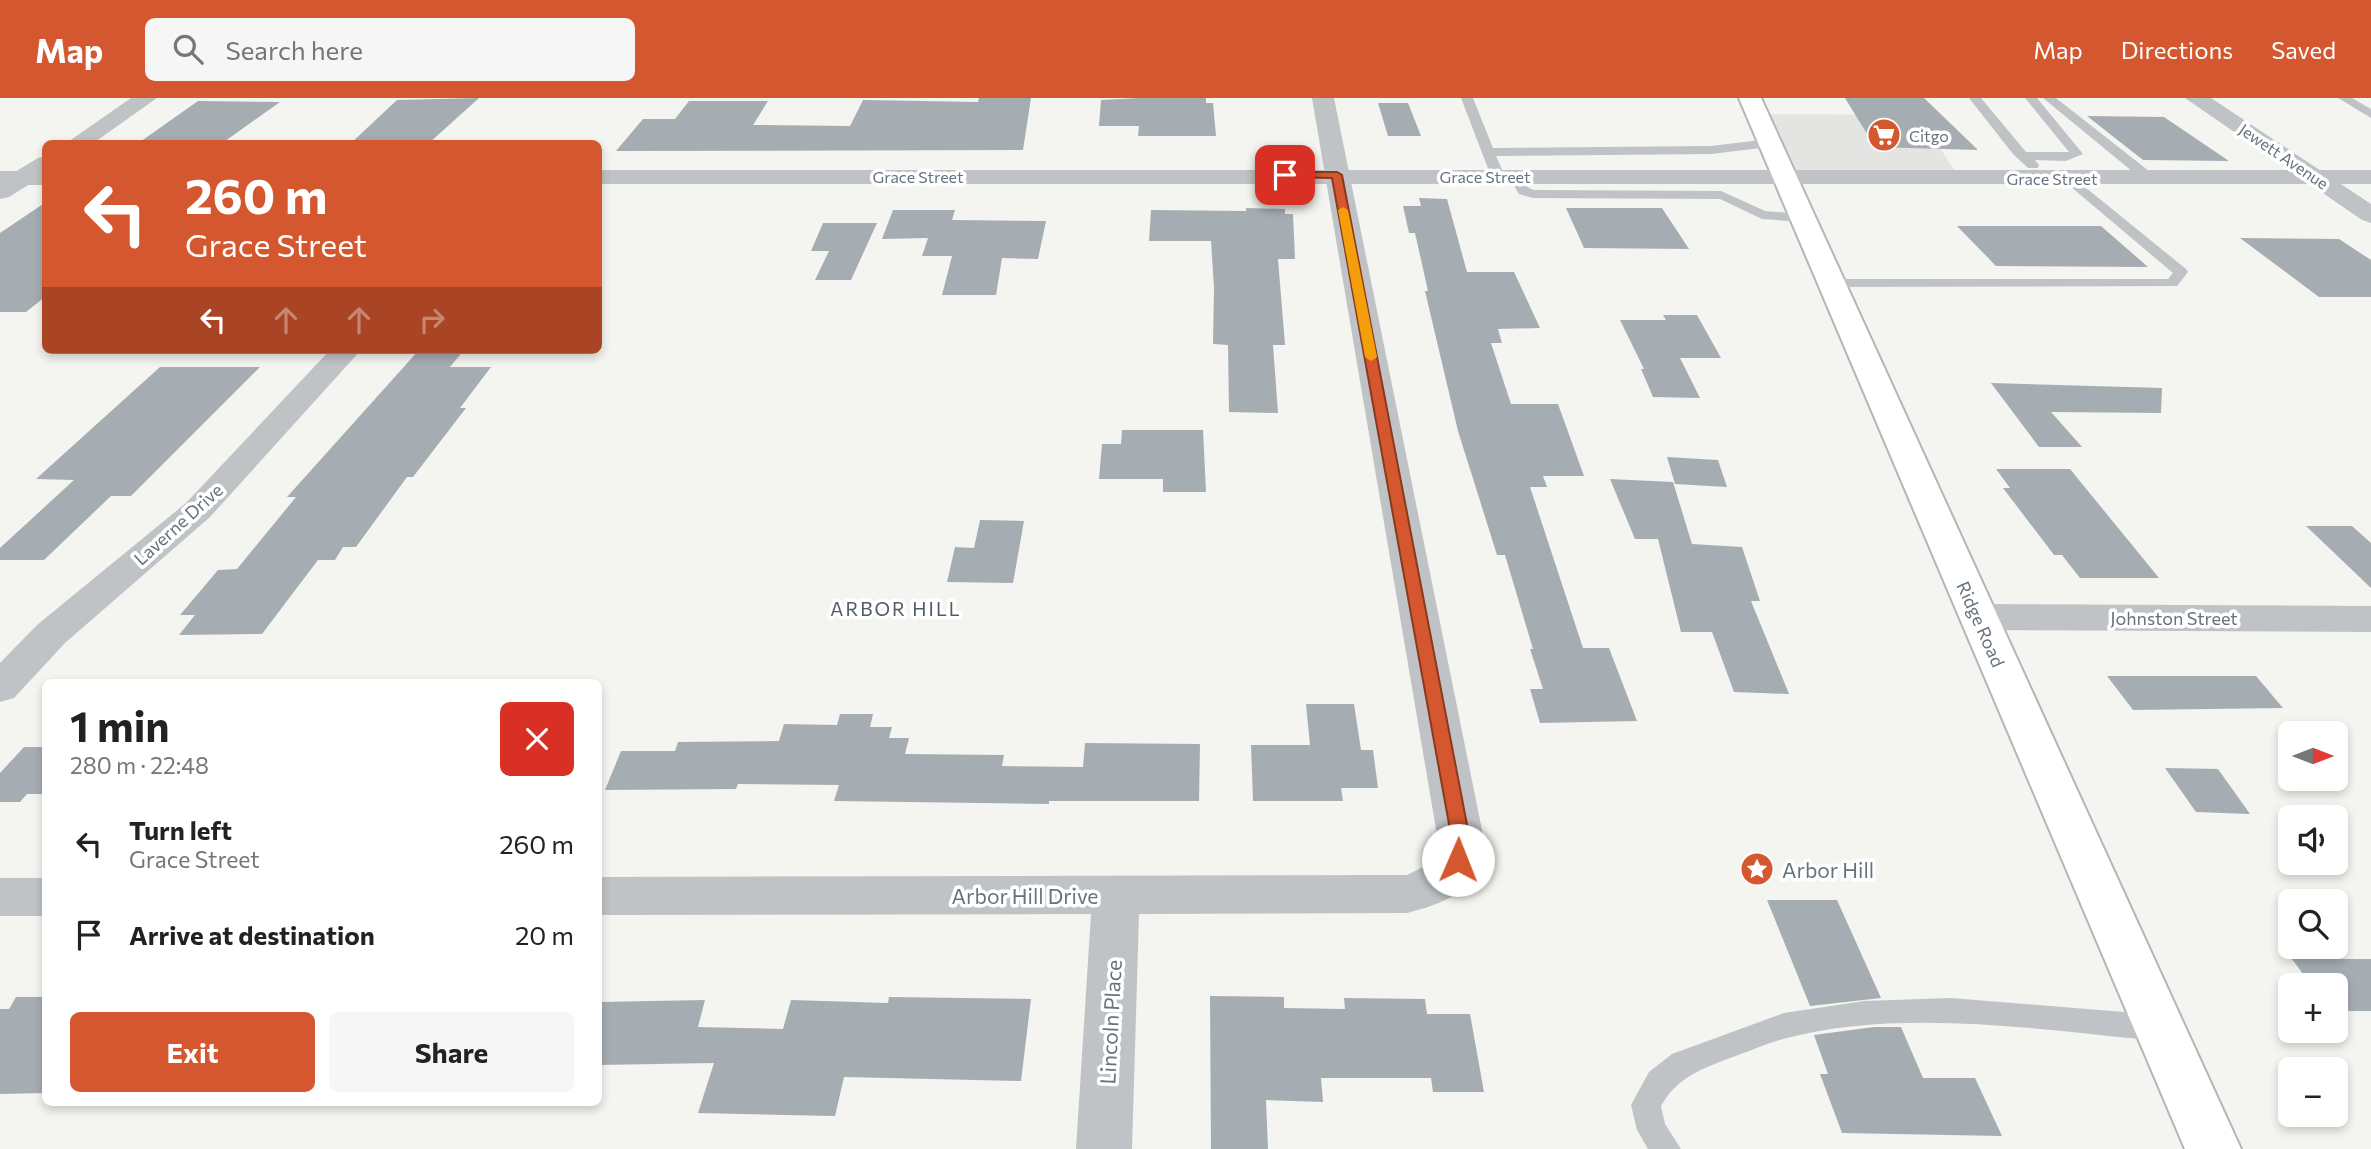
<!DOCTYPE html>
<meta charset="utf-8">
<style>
:root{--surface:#fff;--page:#f6f6f6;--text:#222;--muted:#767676;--accent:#d4572f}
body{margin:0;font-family:Commissioner,sans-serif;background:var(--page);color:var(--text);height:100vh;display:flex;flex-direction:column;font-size:26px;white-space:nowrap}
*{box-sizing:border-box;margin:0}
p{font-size:23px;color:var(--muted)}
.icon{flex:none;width:38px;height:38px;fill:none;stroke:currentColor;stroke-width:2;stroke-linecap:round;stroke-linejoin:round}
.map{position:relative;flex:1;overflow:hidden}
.side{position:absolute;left:42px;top:581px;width:560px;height:427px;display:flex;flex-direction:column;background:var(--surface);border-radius:10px;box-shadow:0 4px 10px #0003}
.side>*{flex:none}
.guide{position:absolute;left:42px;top:42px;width:560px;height:214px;border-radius:10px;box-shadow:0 4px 10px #0003;background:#d4572f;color:#fff;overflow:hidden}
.needle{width:46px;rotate:90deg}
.buttons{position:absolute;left:2278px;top:623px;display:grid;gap:14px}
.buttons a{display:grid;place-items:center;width:70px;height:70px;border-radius:10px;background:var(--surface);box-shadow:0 4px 10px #0003;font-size:35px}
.pin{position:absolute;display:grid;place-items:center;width:60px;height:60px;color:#fff;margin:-30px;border-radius:14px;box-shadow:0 4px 10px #0006}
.me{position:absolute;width:77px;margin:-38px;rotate:1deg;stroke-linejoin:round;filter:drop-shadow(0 0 5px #0008)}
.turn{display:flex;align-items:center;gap:24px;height:147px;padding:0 28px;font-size:32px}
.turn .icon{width:91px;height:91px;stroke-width:2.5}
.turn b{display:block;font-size:49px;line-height:60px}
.lanes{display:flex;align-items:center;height:66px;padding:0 28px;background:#0003;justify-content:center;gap:35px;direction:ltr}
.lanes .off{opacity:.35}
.round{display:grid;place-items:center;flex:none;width:74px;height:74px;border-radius:10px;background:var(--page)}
.head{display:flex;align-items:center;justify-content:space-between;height:119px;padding:0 28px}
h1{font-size:42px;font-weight:700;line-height:52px}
.action{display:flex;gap:14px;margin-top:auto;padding:14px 28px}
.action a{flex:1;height:80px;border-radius:10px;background:var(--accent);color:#fff;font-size:28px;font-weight:700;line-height:80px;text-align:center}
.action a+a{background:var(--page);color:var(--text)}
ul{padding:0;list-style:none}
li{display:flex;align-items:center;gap:21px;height:91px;padding:0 28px}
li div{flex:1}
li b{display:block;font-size:26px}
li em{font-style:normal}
header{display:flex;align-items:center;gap:42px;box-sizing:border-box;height:98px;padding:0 35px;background:var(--accent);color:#fff}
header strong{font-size:33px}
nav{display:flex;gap:38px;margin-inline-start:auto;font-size:24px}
.search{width:490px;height:63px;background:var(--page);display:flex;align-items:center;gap:18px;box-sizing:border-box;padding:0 24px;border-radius:10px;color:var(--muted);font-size:26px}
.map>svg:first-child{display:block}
</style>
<header>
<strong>Map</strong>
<div class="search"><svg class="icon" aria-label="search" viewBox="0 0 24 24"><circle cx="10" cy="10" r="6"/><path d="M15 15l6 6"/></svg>Search here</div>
<nav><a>Map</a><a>Directions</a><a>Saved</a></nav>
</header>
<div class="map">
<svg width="2371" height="1051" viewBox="0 0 2371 1051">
<rect width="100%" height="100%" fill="#f4f4f0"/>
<path fill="#e4e5e3" d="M1760 16 1919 17 1958 78H1788Z"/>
<path fill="#a6adb2" d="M479 0 428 46H350L397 2Z
M979 0H1031L1023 52 616 53 643 21H675L689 3H768L753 27 850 28 863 2 978 4Z
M1139 0H1206V5H1213L1216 38H1138L1139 28H1099L1101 2Z
M1845 0H1924L1978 52 1875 49Z
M198 3 280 4 221 46H137Z
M1378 5H1408L1421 38H1388Z
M2087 18 2164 19 2229 63 2143 62Z
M1419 100 1447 101 1467 174H1514L1540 230 1498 231 1502 245H1491L1511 306H1558L1584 378H1543L1547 389H1530L1583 550H1609L1637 623 1540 625 1530 591H1543L1530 551H1533L1505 457H1497L1458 333 1425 193H1428L1415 135H1409L1403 108H1421Z
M46 104V198L26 214H0V135Z
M1246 110 1285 111V116H1293L1295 161H1278L1285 247H1273L1278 315 1229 314 1228 247 1213 246 1214 190 1211 143H1149L1151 112 1246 113Z
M1566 110H1662L1689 151 1584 150Z
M893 112H955L952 122 1046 123 1038 161 1002 160 996 197H942L952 158H922L928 140 882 141Z
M823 125H877L851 182H815L829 153H811Z
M1957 128H2101L2148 169 1996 168Z
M2240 140 2339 141 2371 162V199H2319Z
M1663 217H1697L1721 260H1680L1700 300 1653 299 1641 271H1644L1620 222H1666Z
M419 252H464L450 269H491L460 310H466L413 379H407L356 449H343L335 462H318L262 536 179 537 195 517H180L218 472 237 471 296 399H287Z
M160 269H260L131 398H111L44 462H0V450L74 382 36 381Z
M1991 285 2162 290 2161 315 2051 314 2082 349H2039Z
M1122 332H1203L1206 394H1163V381H1099L1102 346H1121Z
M1667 359 1718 362 1727 389 1675 386Z
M1996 371H2070L2159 480H2080L2062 457H2054L2003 390H2010Z
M1610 381 1673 384 1692 446 1742 449 1760 503H1751L1789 596 1734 594 1712 534H1681L1658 441H1635Z
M980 422 1024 423 1013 485 947 484 955 449 974 450Z
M2306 428H2352L2371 445V490Z
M2107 578H2256L2283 610 2133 612Z
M1306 606H1354L1361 652H1373L1378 690H1341L1343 703H1253L1251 647H1310Z
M840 616H873L870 629H892L889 640H909L905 656 1004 657 1002 668 1083 669 1085 645 1200 646 1199 703H1049V706L834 703 839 687 738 686 736 691 605 692 621 653H675L678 644 779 643 784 626 837 627Z
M24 649H46V696H27L20 704H0V675Z
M2165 670 2218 671 2250 716 2196 714Z
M1767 802H1837L1881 900 1810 908Z
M2292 861H2371V913H2336V887H2311Z
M1210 898 1284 899V910L1345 911 1344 900 1425 901 1427 916H1470L1484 994H1433L1431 980H1321L1323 1004 1266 1002 1268 1051H1211Z
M16 899H46V995L0 996V911H9Z
M889 899 1031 901 1021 983 844 979 835 1018 698 1015 714 965 598 967V904L705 902 698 929 783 931 791 902 888 905Z
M1874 929H1901L1923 980H1975L2002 1038 1842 1035 1820 976H1828L1814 937Z"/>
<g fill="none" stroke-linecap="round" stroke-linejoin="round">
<defs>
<path id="primary" d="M1739 0H1761L2241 1051H2185Z"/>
</defs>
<use href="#primary" stroke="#b3b6b9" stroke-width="4"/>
<path fill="#bfc3c6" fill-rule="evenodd" d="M1461 0H1473L1493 50 1711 48 1769 41 1775 45 1769 49 1711 56 1496 58 1505 78 1498 82 1491 78Z
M1969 0H1981L2026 54H2069L2025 0H2037L2083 56 2066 63 2035 62 2039 67 2038 70H2028L2013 56Z
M2043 0H2056L2154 77V83H2144Z
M2338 0H2352L2371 11V20Z
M1516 75 1521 76 1529 90 1534 92 1721 93 1765 113 1802 116 1809 120 1802 124 1762 121 1720 101 1533 100 1519 96 1509 79Z
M2069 76 2186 171 2188 174 2177 188 1830 189 1823 185 1830 181H2168L2173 175 2064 83V77Z
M1951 900 2160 917 2170 921 2174 930 2170 939 2160 943C2042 932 1899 909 1783 941 1768 945 1753 952 1738 957 1707 969 1678 977 1661 1008L1665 1026 1681 1051H1648L1637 1032 1631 1007 1649 974 1672 956 1784 915 1864 903Z"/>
<path fill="#bfc3c6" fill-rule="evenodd" d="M131 0H157L92 46H65Z
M1312 0H1334L1483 737C1478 791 1456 802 1407 815L1139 816 1132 1051H1076L1091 816 598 817V779L1407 777 1431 765 1437 737Z
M2185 0H2211L2371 106V125L2362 122Z
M46 58V76L9 99 0 101V83L38 60Z
M330 252H361L210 419 65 545 14 600 0 604V565L37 527 186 405Z
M1978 506 2371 508V534L1978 532 1964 528 1959 519 1964 510Z
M0 780H46V818H0Z"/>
<path fill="#bfc3c6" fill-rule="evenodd" d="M598 72H2371V86H598Z
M0 73H46V87H0Z"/>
<use href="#primary" fill="#fff" fill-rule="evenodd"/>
</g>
<path fill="#d4572f" stroke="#8a391f" stroke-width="2" d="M1285 74H1337L1342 77 1469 737 1465 768 1458 770 1451 768 1448 762 1451 737 1332 80 1281 79V75Z"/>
<path fill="#f59e0b" d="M1343 109 1348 112 1377 259 1371 263 1365 259 1338 112Z"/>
<defs>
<symbol id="supermarket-disc" viewBox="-11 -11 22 22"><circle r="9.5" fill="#d4572f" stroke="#fff"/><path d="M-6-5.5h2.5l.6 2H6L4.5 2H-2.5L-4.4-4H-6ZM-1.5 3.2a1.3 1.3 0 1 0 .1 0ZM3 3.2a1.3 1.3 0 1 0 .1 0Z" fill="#fff"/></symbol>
<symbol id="sight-disc" viewBox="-11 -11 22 22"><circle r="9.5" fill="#d4572f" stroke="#fff"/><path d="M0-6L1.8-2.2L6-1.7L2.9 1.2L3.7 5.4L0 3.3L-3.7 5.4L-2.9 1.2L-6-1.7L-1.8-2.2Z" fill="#fff"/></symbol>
</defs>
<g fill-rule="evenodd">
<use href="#supermarket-disc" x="1865" y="18" width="38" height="38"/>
<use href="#sight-disc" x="1738" y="752" width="38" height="38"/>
</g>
<g text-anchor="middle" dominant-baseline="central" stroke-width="7" stroke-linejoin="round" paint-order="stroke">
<g font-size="16" fill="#65737f" stroke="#fff" text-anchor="start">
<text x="1909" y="37">Citgo</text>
</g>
<g font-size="16" fill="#65737f" stroke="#fff">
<text transform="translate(2284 58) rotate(34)">Jewett Avenue</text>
<text x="918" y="78">Grace Street</text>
<text x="1485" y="78">Grace Street</text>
<text x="2052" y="80">Grace Street</text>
</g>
<g font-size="18" fill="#65737f" stroke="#fff">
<text transform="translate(178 426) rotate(-42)">Laverne Drive</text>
<text x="2174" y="520">Johnston Street</text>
<text transform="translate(1981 526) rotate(66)">Ridge Road</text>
</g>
<g font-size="19" letter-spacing="2" fill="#525c64" stroke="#fff">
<text x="896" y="510">ARBOR HILL</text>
</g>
<g font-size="21" fill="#65737f" stroke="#fff" text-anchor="start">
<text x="1782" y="771">Arbor Hill</text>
</g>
<g font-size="21" fill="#65737f" stroke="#fff">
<text x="1025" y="797">Arbor Hill Drive</text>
<text transform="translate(1110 924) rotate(-87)">Lincoln Place</text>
</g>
</g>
</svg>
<div class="buttons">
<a><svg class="needle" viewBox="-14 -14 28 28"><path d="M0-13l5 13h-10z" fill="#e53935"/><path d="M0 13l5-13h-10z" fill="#767676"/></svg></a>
<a><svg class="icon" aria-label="sound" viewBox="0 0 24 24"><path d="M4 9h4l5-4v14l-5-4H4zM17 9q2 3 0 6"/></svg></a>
<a><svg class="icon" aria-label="search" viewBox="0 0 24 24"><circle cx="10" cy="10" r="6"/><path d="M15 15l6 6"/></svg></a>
<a>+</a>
<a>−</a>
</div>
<div class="pin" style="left:1285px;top:77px;background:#d93025"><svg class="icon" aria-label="arrive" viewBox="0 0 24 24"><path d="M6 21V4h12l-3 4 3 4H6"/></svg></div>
<svg class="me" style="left:1458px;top:762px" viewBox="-20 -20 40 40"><circle r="19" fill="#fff"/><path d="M0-13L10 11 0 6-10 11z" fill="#d4572f"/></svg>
<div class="guide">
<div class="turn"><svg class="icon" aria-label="left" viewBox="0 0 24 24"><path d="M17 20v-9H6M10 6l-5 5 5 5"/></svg><div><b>260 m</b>Grace Street</div></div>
<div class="lanes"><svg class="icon" aria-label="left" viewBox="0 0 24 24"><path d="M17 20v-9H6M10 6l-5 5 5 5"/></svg><svg class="icon off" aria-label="ahead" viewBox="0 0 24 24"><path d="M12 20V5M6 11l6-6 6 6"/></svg><svg class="icon off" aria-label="ahead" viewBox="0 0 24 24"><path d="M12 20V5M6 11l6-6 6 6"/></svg><svg class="icon off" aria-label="right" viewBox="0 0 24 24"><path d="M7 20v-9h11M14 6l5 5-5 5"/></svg></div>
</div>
<section class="side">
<div class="head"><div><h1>1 min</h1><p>280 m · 22:48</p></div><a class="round" style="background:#d93025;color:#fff"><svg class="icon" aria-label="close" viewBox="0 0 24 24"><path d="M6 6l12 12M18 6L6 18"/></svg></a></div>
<ul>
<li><svg class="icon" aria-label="left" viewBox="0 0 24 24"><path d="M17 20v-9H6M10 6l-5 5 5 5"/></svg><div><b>Turn left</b><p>Grace Street</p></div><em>260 m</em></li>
<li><svg class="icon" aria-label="arrive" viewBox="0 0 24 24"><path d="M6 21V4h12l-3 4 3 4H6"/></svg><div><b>Arrive at destination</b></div><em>20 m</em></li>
</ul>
<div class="action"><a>Exit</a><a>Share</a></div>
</section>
</div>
